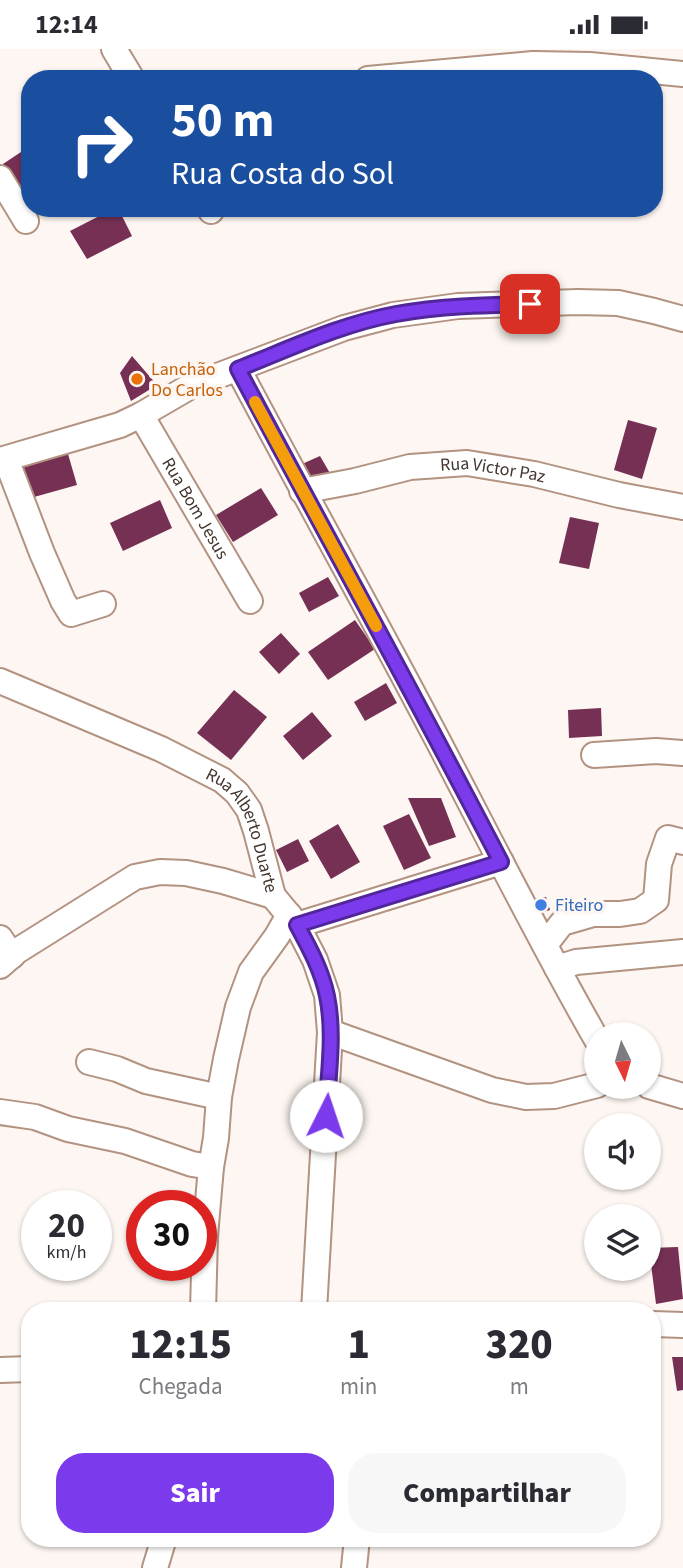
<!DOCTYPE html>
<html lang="pt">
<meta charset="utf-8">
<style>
:root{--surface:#fff;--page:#f7f7f7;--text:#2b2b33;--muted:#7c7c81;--accent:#7c3aed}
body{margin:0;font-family:"Source Sans 3",sans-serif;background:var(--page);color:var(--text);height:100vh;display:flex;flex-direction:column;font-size:26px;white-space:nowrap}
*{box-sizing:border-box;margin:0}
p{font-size:23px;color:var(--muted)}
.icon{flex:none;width:38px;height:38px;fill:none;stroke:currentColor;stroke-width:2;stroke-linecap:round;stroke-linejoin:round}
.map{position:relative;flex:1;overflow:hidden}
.details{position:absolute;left:21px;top:1253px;width:640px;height:245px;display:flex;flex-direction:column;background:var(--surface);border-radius:28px;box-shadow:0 2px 5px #0004}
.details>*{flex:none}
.guide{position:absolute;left:21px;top:21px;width:642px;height:147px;border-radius:28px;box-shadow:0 2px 5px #0004;background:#1a4fa0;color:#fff;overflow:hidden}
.needle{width:46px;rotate:175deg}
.tools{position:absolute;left:584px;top:973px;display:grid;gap:14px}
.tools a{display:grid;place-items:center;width:77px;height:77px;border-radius:50%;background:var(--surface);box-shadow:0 2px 5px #0004;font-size:35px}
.speed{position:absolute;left:21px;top:1141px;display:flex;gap:14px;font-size:35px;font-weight:700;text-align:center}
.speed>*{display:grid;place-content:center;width:91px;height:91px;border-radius:50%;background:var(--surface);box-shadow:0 2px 5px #0004;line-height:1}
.speed small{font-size:18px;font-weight:400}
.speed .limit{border:10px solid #d22;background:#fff;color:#111}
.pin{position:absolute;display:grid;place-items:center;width:60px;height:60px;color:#fff;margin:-30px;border-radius:14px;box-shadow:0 4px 10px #0006}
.me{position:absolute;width:77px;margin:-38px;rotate:4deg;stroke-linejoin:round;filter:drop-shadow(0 0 5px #0008)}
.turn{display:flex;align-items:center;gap:24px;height:147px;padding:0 35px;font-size:32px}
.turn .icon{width:91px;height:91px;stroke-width:2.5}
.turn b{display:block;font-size:49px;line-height:60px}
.eta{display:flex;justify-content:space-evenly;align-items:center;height:119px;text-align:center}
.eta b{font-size:42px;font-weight:800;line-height:49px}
.action{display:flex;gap:14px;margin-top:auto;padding:14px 35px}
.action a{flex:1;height:80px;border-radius:28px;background:var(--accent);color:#fff;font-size:28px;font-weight:800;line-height:80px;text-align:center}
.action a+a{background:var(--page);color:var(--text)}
.status{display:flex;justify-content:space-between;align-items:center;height:49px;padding:0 35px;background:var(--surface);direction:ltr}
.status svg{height:19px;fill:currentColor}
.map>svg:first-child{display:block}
</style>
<div class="status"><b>12:14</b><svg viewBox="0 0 49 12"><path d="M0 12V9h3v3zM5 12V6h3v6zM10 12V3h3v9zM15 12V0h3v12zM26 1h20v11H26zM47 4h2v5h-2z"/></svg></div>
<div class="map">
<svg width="683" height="1519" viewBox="0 0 683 1519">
<rect width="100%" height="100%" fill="#fdf6f2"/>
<path fill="#753054" d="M30 97V158L3 115Z
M115 159H118L132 187 87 210 70 182Z
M132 307 157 336 131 352 120 324Z
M628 371 657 379 642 430 614 421Z
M68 405 77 436 27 450 17 420Z
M320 407 331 426 312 434 302 415Z
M261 439 278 466 233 493 216 466Z
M160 451 172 479 123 502 110 474Z
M570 468 599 474 589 520 559 514Z
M328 528 339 547 309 563 299 544Z
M355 571 375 600 328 631 308 603Z
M281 584 300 605 279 625 259 603Z
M386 634 397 654 365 672 354 653Z
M234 641 267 668 231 711 197 684Z
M601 659 602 687 569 689 568 661Z
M312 663 332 687 303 711 283 687Z
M408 749H441L456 788 429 797Z
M409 765 431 809 404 821 383 777Z
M338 775 360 813 331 830 309 792Z
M298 790 309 812 287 823 276 801Z
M546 848 550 861 537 865 532 850Z
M678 1198 683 1250 656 1255 649 1199Z
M672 1308H683V1341L677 1342Z"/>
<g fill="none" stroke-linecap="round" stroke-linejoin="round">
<defs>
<g id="street">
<path d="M114 0 132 30"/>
<path d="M368 30 533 15 590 16 683 25"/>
<path d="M0 129 26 172"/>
<path d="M210 159 211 162"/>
<path d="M238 320C303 443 371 564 436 688 489 789 540 892 597 991"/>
<path id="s1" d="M141 366 250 552"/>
<path d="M6 410 42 504 63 552 71 565 103 555"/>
<path d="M0 411 120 376 141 366 191 337 344 279 393 266 458 257 578 253 618 254 654 262 683 270"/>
<path id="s2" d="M302 442 355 432 410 418 467 414 534 425 619 446 683 458"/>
<path id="s3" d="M0 632 161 700 222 731 237 744 249 761 256 782 273 847 297 876 315 911 327 946 330 983 314 1262"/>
<path d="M594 706 656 702 683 704"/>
<path d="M297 876 501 813"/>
<path d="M0 889 12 907"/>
<path d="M545 896 562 874 593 865H620L640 862 656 851 659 815 668 789 683 793"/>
<path d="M0 917 17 902 135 828 160 823 186 824 223 832 273 847"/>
<path d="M557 919 576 913 683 903"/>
<path d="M330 983 492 1041 526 1048 554 1047 597 1036"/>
<path d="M89 1013 117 1020 146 1032 219 1048"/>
<path d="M649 1037 683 1047"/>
<path d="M0 1063 35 1068 68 1080 125 1092 192 1115 211 1118"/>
<path d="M203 1262 205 1187 211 1118 216 1089 219 1048 226 1010 238 958 251 923 277 887 289 866"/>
<path d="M653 1275 683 1276"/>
<path d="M0 1321 30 1320"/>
<path d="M155 1519 164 1489"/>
<path d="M354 1519 357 1489"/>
</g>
</defs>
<use href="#street" stroke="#b29280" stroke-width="28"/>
<use href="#street" stroke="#fff" stroke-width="24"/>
</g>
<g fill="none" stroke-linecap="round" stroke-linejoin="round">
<defs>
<path id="route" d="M326 1067C328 1028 335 985 327 947 322 922 309 898 297 876L501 813C415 647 325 484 238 320 289 300 341 275 396 265 440 257 485 256 530 255"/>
</defs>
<use href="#route" stroke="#51269a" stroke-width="18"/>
<use href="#route" stroke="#7c3aed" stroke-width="12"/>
<path stroke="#f59e0b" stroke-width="12" d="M255 353 376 577"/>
</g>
<circle fill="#e8710a" stroke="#fdf6f2" stroke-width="2.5" cx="137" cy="330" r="7"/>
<circle fill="#3f7fe0" stroke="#fdf6f2" stroke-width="2.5" cx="541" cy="856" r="7"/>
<g text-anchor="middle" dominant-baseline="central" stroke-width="7" stroke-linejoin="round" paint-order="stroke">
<g font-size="18" fill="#c56008" stroke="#fdf6f2" text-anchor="start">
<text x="151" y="320">Lanchão<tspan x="151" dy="21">Do Carlos</tspan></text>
</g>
<g font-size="18" fill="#44362f" stroke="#fdf6f2">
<text stroke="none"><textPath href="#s2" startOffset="194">Rua Victor Paz</textPath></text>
<text stroke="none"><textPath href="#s1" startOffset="108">Rua Bom Jesus</textPath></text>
<text stroke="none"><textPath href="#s3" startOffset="298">Rua Alberto Duarte</textPath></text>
</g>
<g font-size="18" fill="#366cbe" stroke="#fdf6f2" text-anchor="start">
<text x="555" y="856">Fiteiro</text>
</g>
</g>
</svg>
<div class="tools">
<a><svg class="needle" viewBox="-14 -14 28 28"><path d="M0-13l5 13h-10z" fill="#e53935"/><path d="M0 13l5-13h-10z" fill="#7c7c81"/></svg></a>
<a><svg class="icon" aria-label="sound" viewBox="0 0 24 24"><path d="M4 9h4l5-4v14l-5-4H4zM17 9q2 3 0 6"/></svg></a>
<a><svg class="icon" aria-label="layers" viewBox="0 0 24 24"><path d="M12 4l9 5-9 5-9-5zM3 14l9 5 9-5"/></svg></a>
</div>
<div class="speed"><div>20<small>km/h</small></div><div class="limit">30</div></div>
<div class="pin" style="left:530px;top:255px;background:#d93025"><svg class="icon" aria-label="arrive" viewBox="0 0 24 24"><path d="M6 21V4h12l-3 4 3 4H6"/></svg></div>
<svg class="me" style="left:326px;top:1067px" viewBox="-20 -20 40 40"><circle r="19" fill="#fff"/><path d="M0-13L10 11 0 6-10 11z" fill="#7c3aed"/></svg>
<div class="guide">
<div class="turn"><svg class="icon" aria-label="right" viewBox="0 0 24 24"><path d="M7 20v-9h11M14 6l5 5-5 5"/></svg><div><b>50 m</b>Rua Costa do Sol</div></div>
</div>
<section class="details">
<div class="eta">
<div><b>12:15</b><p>Chegada</p></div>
<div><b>1</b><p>min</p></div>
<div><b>320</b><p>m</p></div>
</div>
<div class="action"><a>Sair</a><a>Compartilhar</a></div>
</section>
</div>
